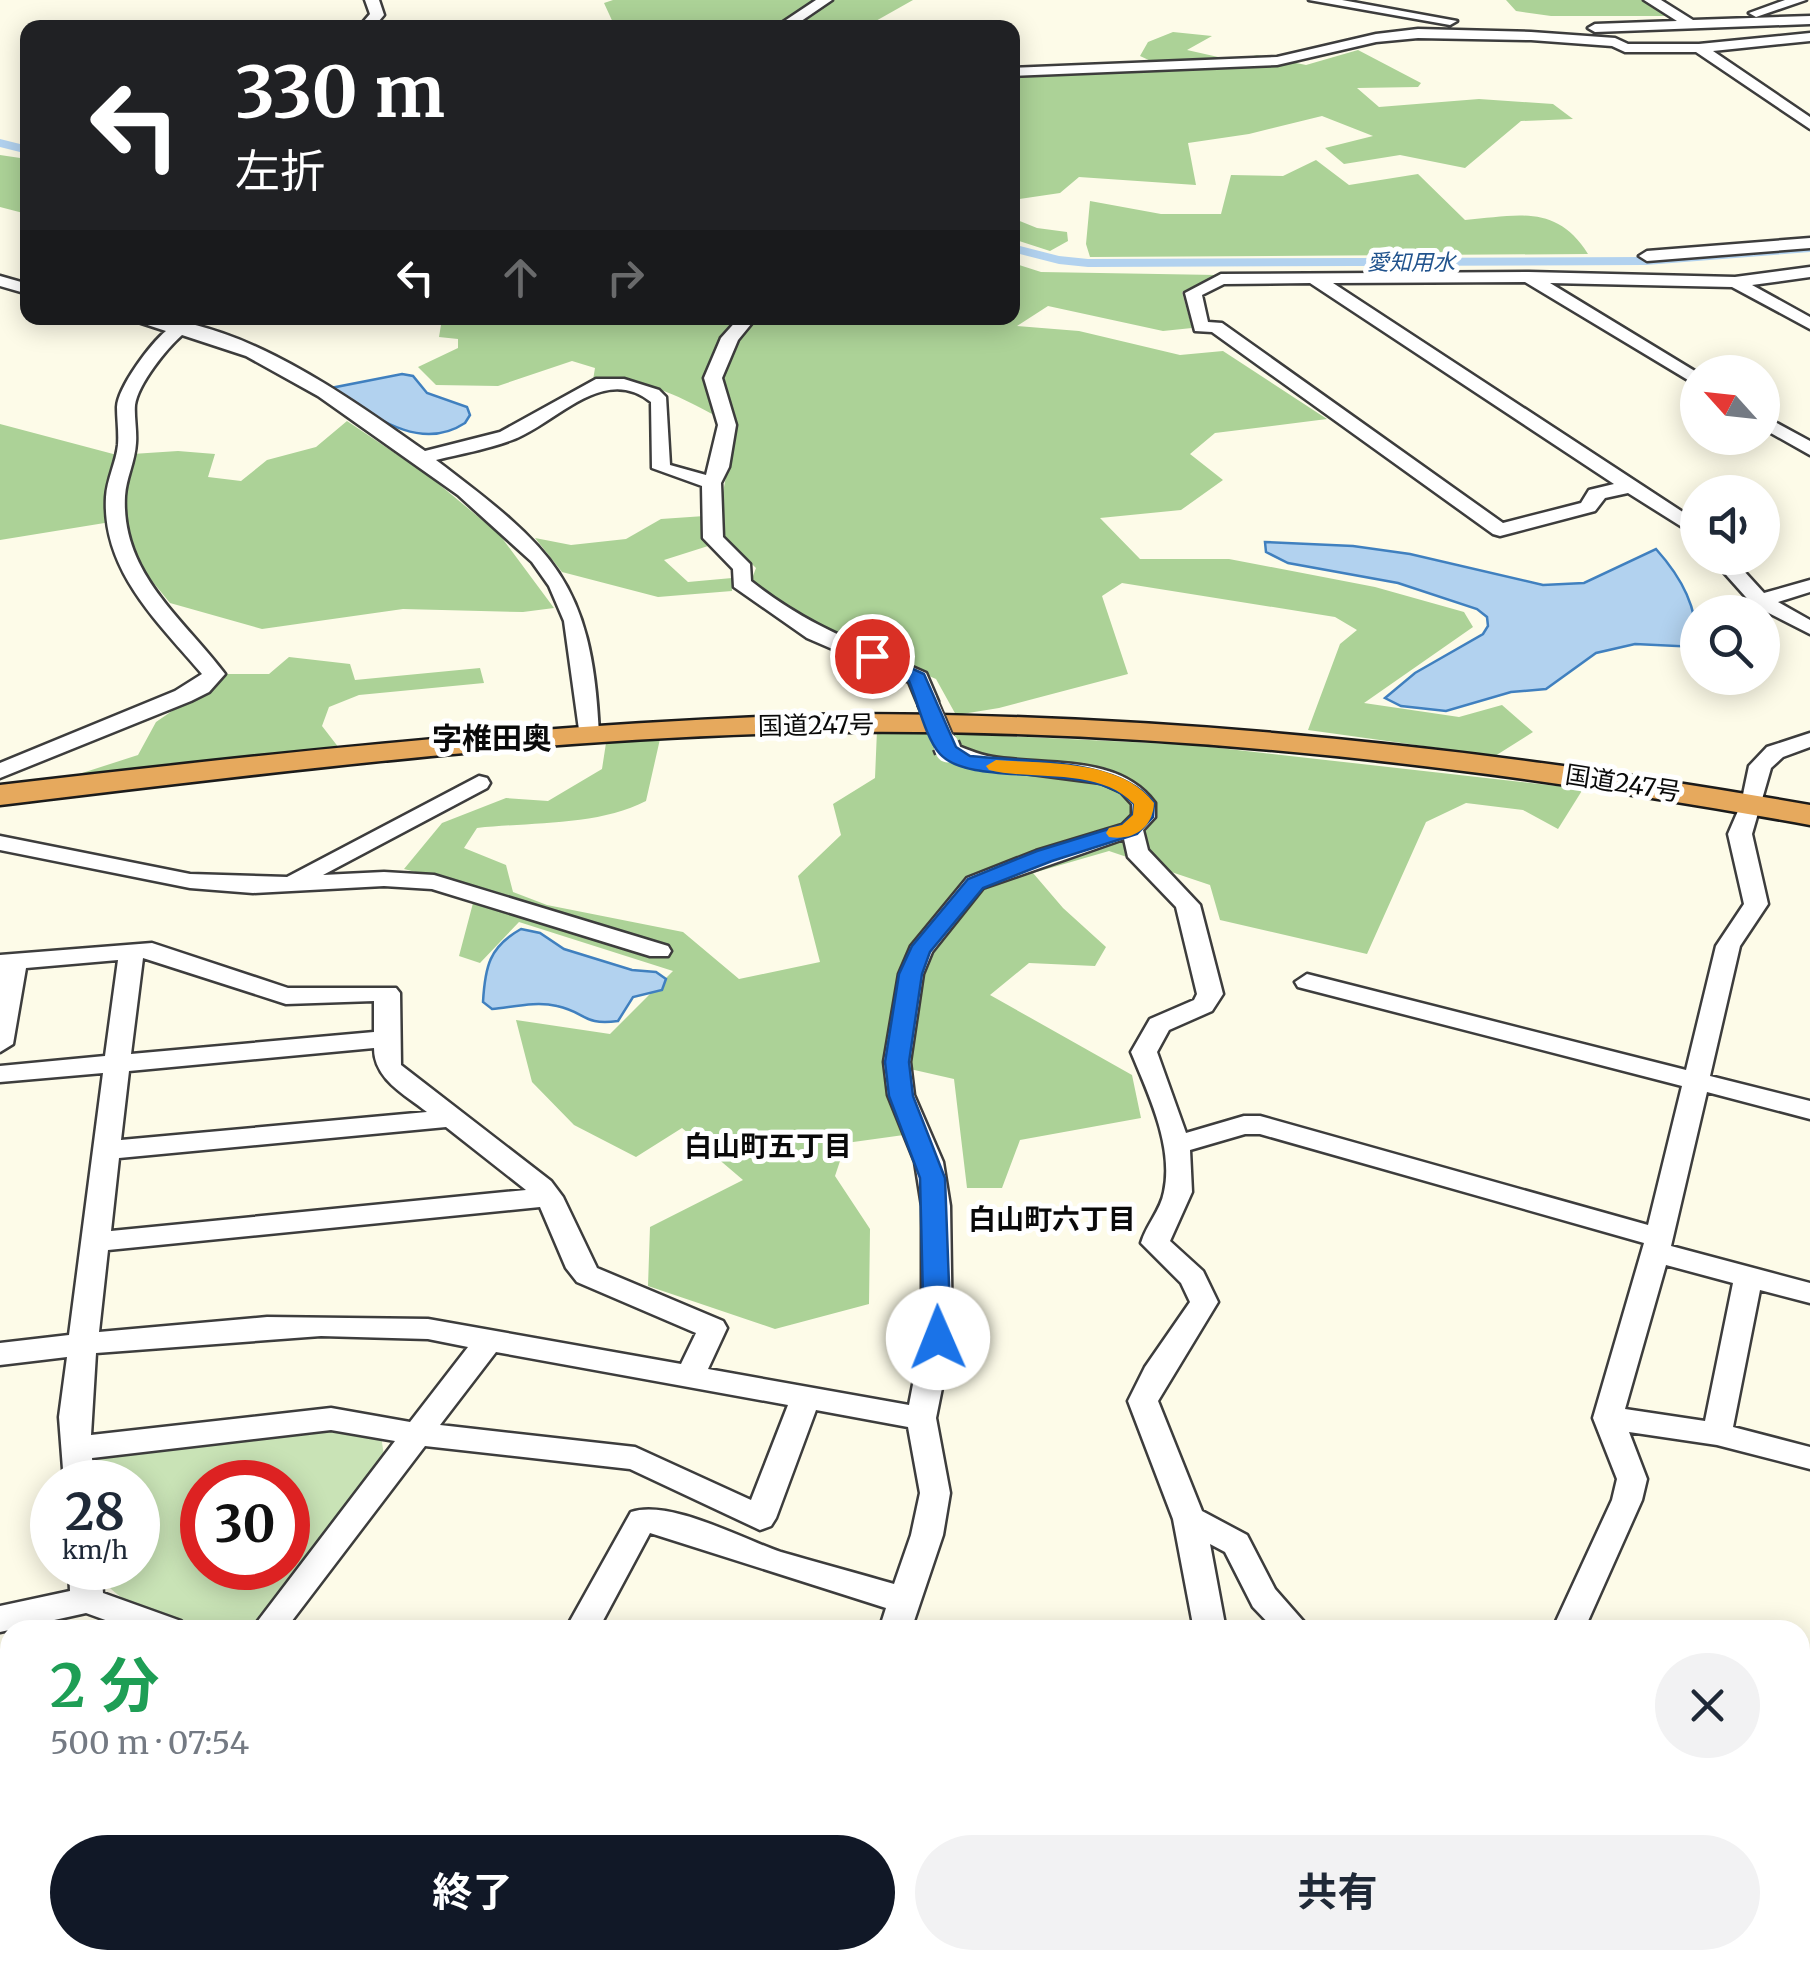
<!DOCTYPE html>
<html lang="ja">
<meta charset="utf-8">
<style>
:root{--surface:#fff;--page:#f2f2f3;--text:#1f2937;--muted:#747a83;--accent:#111827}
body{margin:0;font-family:Merriweather,"Noto Sans JP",serif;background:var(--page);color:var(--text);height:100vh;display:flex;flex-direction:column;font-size:38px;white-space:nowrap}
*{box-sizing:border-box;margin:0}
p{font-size:32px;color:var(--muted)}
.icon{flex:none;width:55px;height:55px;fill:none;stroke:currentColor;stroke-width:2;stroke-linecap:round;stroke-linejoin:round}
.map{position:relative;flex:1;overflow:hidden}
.details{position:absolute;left:0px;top:1620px;width:1810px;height:350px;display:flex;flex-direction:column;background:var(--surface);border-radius:30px 30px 0 0;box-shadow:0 5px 25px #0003}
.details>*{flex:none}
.banner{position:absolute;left:20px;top:20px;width:1000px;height:305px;border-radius:20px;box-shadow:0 5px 25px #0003;background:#202124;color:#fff;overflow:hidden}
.needle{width:65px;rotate:297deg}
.fabs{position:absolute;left:1680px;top:355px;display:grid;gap:20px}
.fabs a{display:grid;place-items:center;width:100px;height:100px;border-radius:50%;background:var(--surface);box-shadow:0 5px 25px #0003;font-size:50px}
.speed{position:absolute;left:30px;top:1460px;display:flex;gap:20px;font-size:50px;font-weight:700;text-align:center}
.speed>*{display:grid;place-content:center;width:130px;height:130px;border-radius:50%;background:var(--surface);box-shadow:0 5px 25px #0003;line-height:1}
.speed small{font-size:25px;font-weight:400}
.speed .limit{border:15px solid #d22;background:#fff;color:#111}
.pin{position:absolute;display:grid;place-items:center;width:85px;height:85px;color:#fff;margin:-42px;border:5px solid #fff;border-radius:50%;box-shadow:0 2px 10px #0007}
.me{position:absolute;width:110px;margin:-55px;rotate:359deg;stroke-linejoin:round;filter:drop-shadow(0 0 8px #0008)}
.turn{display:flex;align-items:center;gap:35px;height:210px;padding:0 50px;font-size:45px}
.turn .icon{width:130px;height:130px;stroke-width:2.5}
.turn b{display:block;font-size:70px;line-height:85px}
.lanes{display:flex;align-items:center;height:95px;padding:0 50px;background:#0003;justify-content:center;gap:50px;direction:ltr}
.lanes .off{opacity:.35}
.round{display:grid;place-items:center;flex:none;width:105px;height:105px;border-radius:52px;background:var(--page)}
.summary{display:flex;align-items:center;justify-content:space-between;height:170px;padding:0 50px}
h1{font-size:60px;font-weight:700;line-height:75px;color:#1e9e55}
.primary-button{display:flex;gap:20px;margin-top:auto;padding:20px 50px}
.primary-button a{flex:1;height:115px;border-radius:60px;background:var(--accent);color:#fff;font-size:40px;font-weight:700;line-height:115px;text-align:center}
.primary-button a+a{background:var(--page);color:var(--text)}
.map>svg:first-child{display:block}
</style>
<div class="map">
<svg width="1810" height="1970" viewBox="0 0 1810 1970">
<rect width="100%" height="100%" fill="#fdfbe8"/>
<path fill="#c9e3b6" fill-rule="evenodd" d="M329 1427 381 1436 385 1462 255 1629C239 1632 216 1633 200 1630 171 1626 103 1598 98 1568H138V1482H91L89 1455ZM202 1482H288V1568H202Z"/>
<path fill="#acd297" d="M613 0H913L874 22 833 28 615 27 604 3Z
M1506 0H1641L1671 16H1551L1516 11Z
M1173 32 1212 36 1187 50 1236 61 1257 55 1306 65 1358 50 1421 83 1418 87 1357 88 1379 107 1479 99 1553 104 1573 119 1521 121 1465 168 1400 155 1344 164 1325 148 1373 136 1322 116 1249 134 1188 143 1196 185 1079 177 1060 193 1013 200 1012 77 1144 71 1153 62 1140 56 1148 42Z
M0 155 27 159V214L0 207Z
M1316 160 1349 185 1418 174 1465 220C1516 216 1556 203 1588 254L1090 257 1086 244 1090 201 1161 214H1221L1231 175 1283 176Z
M1012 218 1037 228 1067 232 1068 241 1050 251 1013 239Z
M1013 263 1041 272 1217 275 1182 292 1192 328 1163 331 1048 306 1017 326 1079 331 1180 355 1223 351 1327 419 1215 433 1190 454 1223 480 1181 510 1100 518 1140 559H1229L1375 587 1464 612 1473 627 1364 703 1459 717 1502 705 1533 732 1495 756 1308 730 1340 644 1357 630 1335 617 1122 583 1102 596 1128 674 999 708 956 715 936 679 823 630 750 584 756 568 727 540 664 560 688 582 732 578V591L658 597 562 572 535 538 571 545 626 539 661 519 719 515 735 426C685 400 651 377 593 380L595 368 572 361 498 386 436 385 418 367 458 348V339L439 337 441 325 488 318H1012Z
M347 421 429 476 499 534 554 608 523 612 403 609 262 629 170 603 125 548 123 520 0 540V424L117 455 178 451 215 454 208 477 241 481 267 460 316 447Z
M289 657 350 664 355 680 480 668 484 683 359 695 329 707 322 726 339 748 183 769 76 775 138 755 156 722 226 674H269Z
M877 730 1193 745 1583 789 1558 829 1523 810 1466 803 1426 822 1367 954 1220 920 1210 885 1109 851 1033 873 1063 908 1106 947 1095 966 1029 963 990 995 1132 1075 1141 1118 1020 1140 1002 1188H967L954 1079 910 1069 911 1134 846 1143 835 1176 870 1229 869 1304 775 1329 648 1286 650 1227 743 1180 682 1128 636 1157 574 1125 532 1082 516 1020 610 1034 673 971 519 922 480 963 459 956 477 888 404 869 442 823 506 798 548 801 602 769 606 743 660 739 646 801C598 826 531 822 477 828L464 848 506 865 513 892 547 905 683 932 739 979 820 962 798 876 841 835 833 804 875 778Z"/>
<path fill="#b2d2ef" stroke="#4080bf" stroke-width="2.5" d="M402 374 413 376 427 393 467 407 470 415 465 423C418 454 370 413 331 388Z
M1265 542 1353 546 1410 554 1543 585 1584 583 1656 549C1682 578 1698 608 1697 647L1635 644 1596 653 1546 689 1511 692 1446 711 1401 706 1385 698 1415 673 1483 634 1488 626 1487 617 1477 609 1398 583 1288 563 1266 552Z
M521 929 540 933 564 949 632 970 656 972 666 979 662 990 633 997 618 1021C583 1026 586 1012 557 1006 536 1001 513 1007 492 1009L483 1002C485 967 489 947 521 929Z"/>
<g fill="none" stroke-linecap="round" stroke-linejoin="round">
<path fill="#b2d2ef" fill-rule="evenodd" d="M0 139 28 146V154L0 147Z
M1012 244 1059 256 1088 259 1646 257 1810 244V252L1646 265 1088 267 1059 264 1012 252Z"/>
<defs>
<path id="minor" d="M365 0H379L384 15 373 28H358L370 14Z
M816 0H832L791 28H774Z
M1309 0H1342L1457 21 1450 25Z
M1644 0H1661L1693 20 1810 16V24L1595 32 1588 28 1595 24 1677 21Z
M1785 0H1806L1756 17 1749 13Z
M1418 29 1531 32 1615 38 1628 44H1699L1810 33V41L1713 51 1810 117V129L1696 52H1625L1612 46 1531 40 1418 38 1376 42 1277 65 1012 76V68L1277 57 1376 34Z
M1810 238V248L1647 261 1639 256 1647 251Z
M1810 267V277L1752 285 1810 317V329L1732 287 1550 283 1698 373V386L1525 282 1333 283 1698 522V537L1628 493 1605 498 1595 511 1500 536 1493 534 1212 332 1195 331 1185 293 1221 274 1529 272 1735 277ZM1310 283 1614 484 1589 490 1581 503 1503 523 1222 323 1208 322 1202 295 1224 284Z
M0 276 28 284V294L0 286Z
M126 318C231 311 343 394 425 451L500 432 596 379H624L659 390 666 397 670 465 706 475 718 425 704 378 721 338 739 318H756L738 340 722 378 736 425 729 467 721 483 723 537 750 564 751 581C810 628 860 643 926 673L938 701 927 708 919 706 909 682 807 638 734 587 733 569 703 538 702 486 652 468 651 402C603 363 556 424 512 440 488 449 461 454 436 460 552 548 592 581 599 732L596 737H580L564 621 549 586 532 562 458 495 318 396 246 356 182 335C167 348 138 384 135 405 134 416 137 431 136 443 135 462 126 478 125 496 121 574 183 618 225 674L209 692 191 701 0 778V763L175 691 202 674C158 622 102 571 106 497 107 479 116 463 118 445 119 432 117 420 117 407 118 387 151 343 166 331Z
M1762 415 1810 441V455L1762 428Z
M1711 558H1732L1764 593 1810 580V592L1778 602 1810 620V634L1753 605Z
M1810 733V747L1783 757 1771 768 1752 834 1768 904 1740 946 1710 1076 1810 1101V1119L1707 1092 1671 1246 1810 1283V1303L1760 1290 1733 1427 1810 1447V1469L1717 1445 1629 1432 1647 1479 1642 1500 1584 1630H1552L1612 1500 1617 1479 1593 1418 1644 1243 1260 1134H1245L1190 1150 1192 1192 1170 1241 1203 1271 1218 1302 1158 1401 1202 1511 1247 1535 1275 1589 1311 1630H1275L1253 1607 1225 1552 1210 1544 1226 1630H1194L1173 1519 1128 1401 1145 1367 1190 1302 1181 1283 1141 1243C1146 1225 1161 1210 1164 1192 1174 1147 1148 1093 1131 1052L1150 1019 1194 1000 1197 994 1176 907 1128 857 1124 839 983 888 932 952 923 974 910 1062 914 1095 943 1162 950 1206 952 1338 936 1418 950 1493 943 1535 911 1630H879L886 1608 650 1533 598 1630H565L631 1512C670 1499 742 1539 781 1552 818 1563 857 1573 894 1584L911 1535 920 1493 908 1427 816 1410 776 1518 771 1526 760 1530 630 1469 425 1446 285 1630H251L395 1441 331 1430 92 1458 94 1482H64L59 1417 67 1357 0 1365V1343L69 1335 103 1073 0 1082V1066L105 1056 118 960 26 968 13 1044 0 1052V955L152 943 288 988H396L400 993 401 1065 551 1181 563 1197 597 1268 723 1321 727 1328 708 1369 909 1405 922 1338V1206L915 1162 888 1095 884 1062 899 974 911 946 967 878 1036 851 1122 825 1132 815V804L1121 792 1101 783 969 766 937 750 948 743C964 747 977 755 993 757 1047 766 1119 754 1155 803V817L1143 830 1148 850 1200 905 1223 994 1212 1011 1169 1030 1157 1052 1186 1133 1244 1116H1260L1648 1225 1682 1086 1298 987 1295 982 1307 974 1686 1070 1716 946 1744 904 1728 834 1741 804 1749 766 1767 747ZM143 958 286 1004 374 1001V1032L131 1054ZM374 1048C374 1079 404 1094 427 1112L121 1140 129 1071ZM446 1127 526 1190 111 1231 119 1158ZM540 1207 566 1268 577 1282 696 1333 681 1364 428 1319 267 1317 99 1332 108 1250ZM1666 1265 1733 1283 1705 1421 1625 1409ZM321 1336 428 1339 468 1347 410 1422 331 1408 91 1435 96 1353ZM496 1352 788 1405 751 1500 635 1447 440 1425Z
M479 776 487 778 490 783 487 788 323 875 384 872 434 875 668 946 671 951 668 956H650L432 889 384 886 253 893 190 888 0 850V836L190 874 287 877Z
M69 1568H101L103 1593 181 1621 186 1630H133L86 1613 0 1632V1606L70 1591Z
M0 1844 10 1847V1878L0 1875Z
M283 1960H323L327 1970H287Z
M457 1960H527L523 1970H453Z
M529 1960H582L586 1970H533Z
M686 1960H724L720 1970H682Z
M907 1960H943L940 1970H904Z
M1114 1960H1150L1152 1970H1116Z
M1488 1960H1554L1550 1970H1487Z"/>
<path id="highway" d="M844 714C1174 714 1486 748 1810 805V825C1491 767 1171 729 847 732 563 735 281 771 0 805V785C281 752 561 722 844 714Z"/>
</defs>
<use href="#minor" stroke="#3d3d3d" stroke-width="5"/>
<use href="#highway" stroke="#1b1b1b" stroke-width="5"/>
<use href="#minor" fill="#fff" fill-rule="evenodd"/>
<use href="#highway" fill="#e6a95d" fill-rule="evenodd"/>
<defs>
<path id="minor-bridge-far1" d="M927 701 947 748"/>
<path id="minor-bridge" d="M946 745 948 750"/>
</defs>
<use href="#minor-bridge-far1" stroke="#3d3d3d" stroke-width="24" stroke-linecap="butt"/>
<use href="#minor-bridge" stroke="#3d3d3d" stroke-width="30" stroke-linecap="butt"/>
<use href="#minor-bridge-far1" stroke="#fff" stroke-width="20"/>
<use href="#minor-bridge" stroke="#fff" stroke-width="25"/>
</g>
<path fill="#1a73e8" stroke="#114b97" stroke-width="2.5" d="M872 650 924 674 956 747 970 756C1024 762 1120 758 1154 803L1153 817 1137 834 1052 861 983 888 930 952 922 974 909 1062 913 1096 945 1178 951 1338 947 1344H928L924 1338 920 1178 889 1096 885 1062 899 974 912 946 968 879 1037 851 1122 825 1133 815 1134 804C1091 758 973 790 940 754 925 737 918 702 909 681L865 660V651Z"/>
<path fill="#f59e0b" d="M996 760C1047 764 1121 759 1154 803 1153 828 1133 841 1109 837L1106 833 1109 828 1122 825 1133 815 1134 804C1099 767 1034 781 989 770L986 766Z"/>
<g text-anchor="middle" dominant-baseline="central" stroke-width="10" stroke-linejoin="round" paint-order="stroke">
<g font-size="22" font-style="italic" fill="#21538d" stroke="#fff">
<text x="1411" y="262">愛知用水</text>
</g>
<g font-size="25" fill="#0a0a0a" stroke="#fff">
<text transform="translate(816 725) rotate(-1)">国道247号</text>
<text transform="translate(1623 783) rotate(9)">国道247号</text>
</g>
<g font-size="28" font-weight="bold" fill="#0a0a0a" stroke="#fff">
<text x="768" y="1146">白山町五丁目</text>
<text x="1052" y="1219">白山町六丁目</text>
</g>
<g font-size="30" font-weight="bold" fill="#0a0a0a" stroke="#fff">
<text x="492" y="738">字椎田奥</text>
</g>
</g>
</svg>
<div class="fabs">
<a><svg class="needle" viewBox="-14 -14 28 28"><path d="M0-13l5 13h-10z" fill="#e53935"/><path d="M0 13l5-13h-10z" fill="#747a83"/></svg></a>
<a><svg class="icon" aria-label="sound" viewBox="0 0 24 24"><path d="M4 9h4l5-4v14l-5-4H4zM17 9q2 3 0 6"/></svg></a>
<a><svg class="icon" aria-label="search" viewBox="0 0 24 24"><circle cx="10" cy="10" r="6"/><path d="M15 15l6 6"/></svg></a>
</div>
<div class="speed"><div>28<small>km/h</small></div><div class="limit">30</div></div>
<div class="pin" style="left:872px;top:656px;background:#d93025"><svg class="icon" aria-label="arrive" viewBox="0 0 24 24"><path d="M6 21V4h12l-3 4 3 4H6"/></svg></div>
<svg class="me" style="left:938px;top:1338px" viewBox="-20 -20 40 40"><circle r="19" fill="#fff"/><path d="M0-13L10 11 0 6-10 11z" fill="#1a73e8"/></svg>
<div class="banner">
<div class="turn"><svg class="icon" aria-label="left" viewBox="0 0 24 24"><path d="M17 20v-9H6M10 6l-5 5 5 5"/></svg><div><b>330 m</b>左折</div></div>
<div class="lanes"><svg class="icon" aria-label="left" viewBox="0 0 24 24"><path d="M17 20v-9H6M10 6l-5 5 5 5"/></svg><svg class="icon off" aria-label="ahead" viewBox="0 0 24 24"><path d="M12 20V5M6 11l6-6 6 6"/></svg><svg class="icon off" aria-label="right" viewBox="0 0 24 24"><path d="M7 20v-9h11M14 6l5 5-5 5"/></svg></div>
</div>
<section class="details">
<div class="summary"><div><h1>2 分</h1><p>500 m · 07:54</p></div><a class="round"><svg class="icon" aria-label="close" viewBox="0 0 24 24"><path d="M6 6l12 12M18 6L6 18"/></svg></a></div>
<div class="primary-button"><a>終了</a><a>共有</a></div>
</section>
</div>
